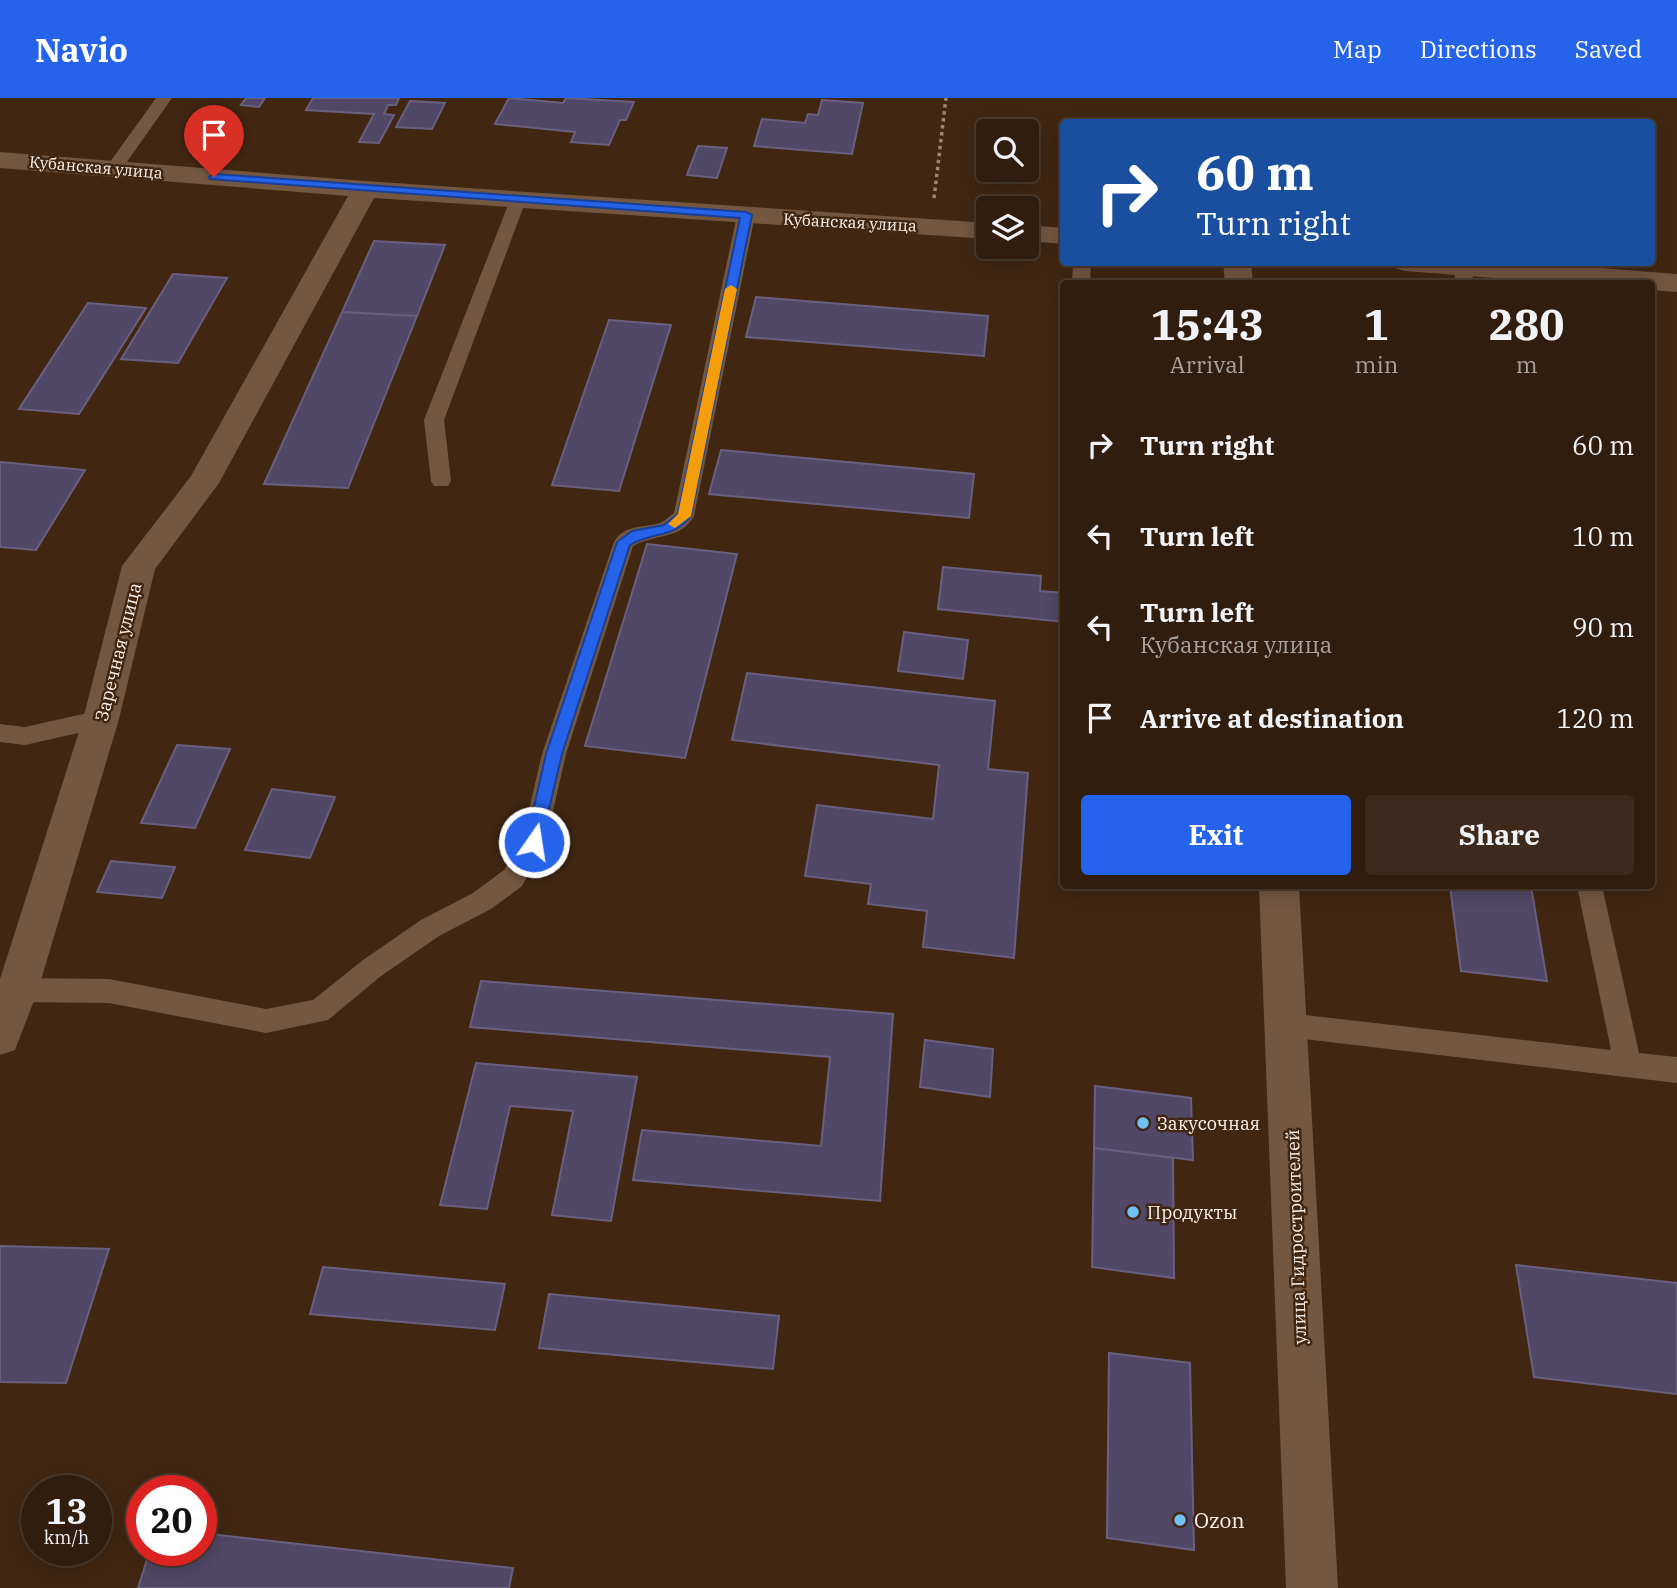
<!DOCTYPE html>
<meta charset="utf-8">
<style>
:root{--surface:#311d0e;--page:#3d2a1c;--text:#f1f3f6;--muted:#a8a29e;--line:#4c3b2e;--accent:#2563eb}
body{margin:0;font-family:"IBM Plex Serif",serif;background:var(--page);color:var(--text);height:100vh;display:flex;flex-direction:column;font-size:26px;white-space:nowrap}
*{box-sizing:border-box;margin:0}
p{font-size:23px;color:var(--muted)}
.icon{flex:none;width:38px;height:38px;fill:none;stroke:currentColor;stroke-width:2;stroke-linecap:round;stroke-linejoin:round}
.map{position:relative;flex:1;overflow:hidden}
.panel{position:absolute;left:1060px;top:182px;width:595px;height:609px;display:flex;flex-direction:column;background:var(--surface);border-radius:7px;box-shadow:0 4px 18px #0003,0 0 0 2px var(--line)}
.panel>*{flex:none}
.top-card{position:absolute;left:1060px;top:21px;width:595px;height:147px;border-radius:7px;box-shadow:0 4px 18px #0003,0 0 0 2px var(--line);background:#1a4fa0;color:#fff;overflow:hidden}
.tools{position:absolute;left:976px;top:21px;display:grid;gap:14px}
.tools a{display:grid;place-items:center;width:63px;height:63px;border-radius:7px;background:var(--surface);box-shadow:0 4px 18px #0003,0 0 0 2px var(--line);font-size:35px}
.speed{position:absolute;left:21px;top:1377px;display:flex;gap:14px;font-size:35px;font-weight:700;text-align:center}
.speed>*{display:grid;place-content:center;width:91px;height:91px;border-radius:50%;background:var(--surface);box-shadow:0 4px 18px #0003,0 0 0 2px var(--line);line-height:1}
.speed small{font-size:18px;font-weight:400}
.speed .limit{border:10px solid #d22;background:#fff;color:#111}
.pin{position:absolute;display:grid;place-items:center;width:60px;height:60px;color:#fff;margin:-72px -30px;border-radius:50% 50% 50% 0;rotate:-45deg;box-shadow:0 0 7px #0007}
.pin .icon{rotate:45deg}
.me{position:absolute;width:77px;margin:-38px;rotate:13deg;stroke-linejoin:round;filter:drop-shadow(0 0 5px #0008)}
.turn{display:flex;align-items:center;gap:24px;height:147px;padding:0 21px;font-size:32px}
.turn .icon{width:91px;height:91px;stroke-width:2.5}
.turn b{display:block;font-size:49px;line-height:60px}
.eta{display:flex;justify-content:space-evenly;align-items:center;height:119px;text-align:center}
.eta b{font-size:42px;font-weight:800;line-height:49px}
.button{display:flex;gap:14px;margin-top:auto;padding:14px 21px}
.button a{flex:1;height:80px;border-radius:7px;background:var(--accent);color:#fff;font-size:28px;font-weight:800;line-height:80px;text-align:center}
.button a+a{background:var(--page);color:var(--text)}
ul{padding:0;list-style:none}
li{display:flex;align-items:center;gap:21px;height:91px;padding:0 21px}
li div{flex:1}
li b{display:block;font-size:26px}
li em{font-style:normal}
header{display:flex;align-items:center;gap:42px;box-sizing:border-box;height:98px;padding:0 35px;background:var(--accent);color:#fff}
header strong{font-size:33px}
nav{display:flex;gap:38px;margin-inline-start:auto;font-size:24px}
.map>svg:first-child{display:block}
</style>
<header>
<strong>Navio</strong>
<nav><a>Map</a><a>Directions</a><a>Saved</a></nav>
</header>
<div class="map">
<svg width="1677" height="1490" viewBox="0 0 1677 1490">
<rect width="100%" height="100%" fill="#412712"/>
<path fill="#514766" stroke="#696080" stroke-width="2" d="M246 0H265L259 9 241 7Z
M313 0H399L396 7H388L384 16 394 17 379 45 359 44 374 16 306 12Z
M509 0 563 5 566 0 634 4 626 22H620L609 47 571 44 575 34 495 26Z
M822 2 863 5 852 56 754 48 762 21 805 25 808 16 818 17Z
M410 3 445 5 432 31 396 29Z
M698 48 727 50 717 80 687 77Z
M374 143 445 147 417 218 342 214Z
M173 176 227 180 178 265 121 261Z
M756 199 988 218 984 258 746 239Z
M88 205 146 210 79 316 19 311Z
M342 214 417 218 348 390 264 386Z
M609 222 671 227 619 393 552 387Z
M721 352 974 376 969 420 709 396Z
M0 364 85 372 36 452 0 449Z
M647 446 737 456 685 660 585 648Z
M943 469 1041 478 1040 493 1064 495V524L938 511Z
M904 534 968 542 963 581 898 573Z
M747 575 995 603 988 671 1028 675 1014 860 923 849 927 813 868 806 871 786 805 778 817 707 933 721 939 667 732 642Z
M177 647 230 651 195 730 141 725Z
M272 691 335 699 310 760 245 752Z
M111 763 175 769 162 800 97 794Z
M1450 788H1531L1547 883 1461 873Z
M481 883 893 916 880 1103 633 1082 642 1032 821 1048 830 959 470 929Z
M925 942 993 951 990 999 920 989Z
M476 965 637 979 611 1123 552 1117 573 1013 510 1008 487 1111 440 1107Z
M1095 988 1191 1000 1193 1062 1094 1050Z
M1094 1050 1173 1060 1174 1180 1092 1169Z
M0 1148 109 1151 66 1285 0 1284Z
M1516 1167 1677 1185V1296L1534 1279Z
M323 1169 505 1186 495 1232 310 1216Z
M549 1196 779 1218 773 1271 539 1250Z
M1109 1255 1190 1265 1194 1452 1107 1440Z
M201 1435 513 1470 509 1490H138L150 1452H201Z"/>
<g fill="none" stroke-linecap="round" stroke-linejoin="round">
<path stroke="#998677" stroke-width="3.5" stroke-dasharray="3.5 3.5" stroke-linecap="butt" d="M934 100 946 0"/>
<path fill="#745741" fill-rule="evenodd" d="M156 0H172L119 75H107L105 71Z
M518 97 526 102 444 322 451 383 448 388H434L431 383 424 322 510 102Z
M746 112 755 117 694 418C680 442 654 436 633 448L566 656 546 744 522 788 491 811 439 838 381 878 328 922 266 935 109 905 17 904 8 900 4 892 8 884 17 880 109 881 266 911 313 902 363 862 421 822 473 795 504 772 522 742 542 656 614 444C624 426 644 430 660 425 665 423 670 418 674 415L737 117Z
M1073 164H1091L1090 186H1072Z
M1466 164 1471 169 1474 186H1456L1453 169 1456 165Z
M101 612 109 614 113 621 109 628 25 647 0 644V626L25 629Z
M1577 788H1602L1639 955 1677 959V985L1287 939 1278 936 1274 927 1278 918 1287 915 1611 952Z"/>
<path fill="#745741" fill-rule="evenodd" d="M0 54 365 83 989 125V141L374 100 219 385 155 471 119 621 38 892 15 952 0 957V881L83 621 122 468 191 378 348 98 0 70Z
M1027 127 1064 130V146L1027 143Z
M1223 164H1251L1253 186H1225Z
M1391 164H1523L1677 176V194L1652 192V186H1571L1405 173 1395 170Z
M1259 788H1299L1338 1490H1286Z"/>
</g>
<path fill="#2563eb" stroke="#184099" stroke-width="2" d="M214 76 746 114 752 117 691 418C675 440 651 434 630 447L562 656 540 749H528L526 744 546 656 617 444 632 433 664 427 678 416 740 120 210 81 209 79Z"/>
<path fill="#f59e0b" d="M731 187 737 191 691 418 675 430 668 426 678 416 725 191Z"/>
<g fill="#71c1f5" stroke="#412712" stroke-width="2.5">
<circle cx="1143" cy="1025" r="7"/>
<circle cx="1133" cy="1114" r="7"/>
<circle cx="1180" cy="1422" r="7"/>
</g>
<g text-anchor="middle" dominant-baseline="central" stroke-width="5" stroke-linejoin="round" paint-order="stroke">
<g font-size="16" fill="#fdf2eb" stroke="#412712">
<text transform="translate(96 69) rotate(5)">Кубанская улица</text>
<text transform="translate(850 124) rotate(3)">Кубанская улица</text>
</g>
<g font-size="18" fill="#fdf2eb" stroke="#412712">
<text transform="translate(118 554) rotate(-76)">Заречная улица</text>
<text transform="translate(1296 1139) rotate(-92)">улица Гидростроителей</text>
</g>
<g font-size="18" fill="#fdf2eb" stroke="#412712" text-anchor="start">
<text x="1157" y="1025">Закусочная</text>
<text x="1147" y="1114">Продукты</text>
</g>
<g font-size="21" fill="#fdf2eb" stroke="#412712" text-anchor="start">
<text x="1194" y="1422">Ozon</text>
</g>
</g>
</svg>
<div class="tools">
<a><svg class="icon" aria-label="search" viewBox="0 0 24 24"><circle cx="10" cy="10" r="6"/><path d="M15 15l6 6"/></svg></a>
<a><svg class="icon" aria-label="layers" viewBox="0 0 24 24"><path d="M12 4l9 5-9 5-9-5zM3 14l9 5 9-5"/></svg></a>
</div>
<div class="speed"><div>13<small>km/h</small></div><div class="limit">20</div></div>
<div class="pin" style="left:214px;top:79px;background:#d93025"><svg class="icon" aria-label="arrive" viewBox="0 0 24 24"><path d="M6 21V4h12l-3 4 3 4H6"/></svg></div>
<svg class="me" style="left:534px;top:744px" viewBox="-20 -20 40 40"><circle r="17" fill="#2563eb" stroke="#fff" stroke-width="3"/><path d="M0-11L8 9 0 5-8 9z" fill="#fff"/></svg>
<div class="top-card">
<div class="turn"><svg class="icon" aria-label="right" viewBox="0 0 24 24"><path d="M7 20v-9h11M14 6l5 5-5 5"/></svg><div><b>60 m</b>Turn right</div></div>
</div>
<section class="panel">
<div class="eta">
<div><b>15:43</b><p>Arrival</p></div>
<div><b>1</b><p>min</p></div>
<div><b>280</b><p>m</p></div>
</div>
<ul>
<li><svg class="icon" aria-label="right" viewBox="0 0 24 24"><path d="M7 20v-9h11M14 6l5 5-5 5"/></svg><div><b>Turn right</b></div><em>60 m</em></li>
<li><svg class="icon" aria-label="left" viewBox="0 0 24 24"><path d="M17 20v-9H6M10 6l-5 5 5 5"/></svg><div><b>Turn left</b></div><em>10 m</em></li>
<li><svg class="icon" aria-label="left" viewBox="0 0 24 24"><path d="M17 20v-9H6M10 6l-5 5 5 5"/></svg><div><b>Turn left</b><p>Кубанская улица</p></div><em>90 m</em></li>
<li><svg class="icon" aria-label="arrive" viewBox="0 0 24 24"><path d="M6 21V4h12l-3 4 3 4H6"/></svg><div><b>Arrive at destination</b></div><em>120 m</em></li>
</ul>
<div class="button"><a>Exit</a><a>Share</a></div>
</section>
</div>
